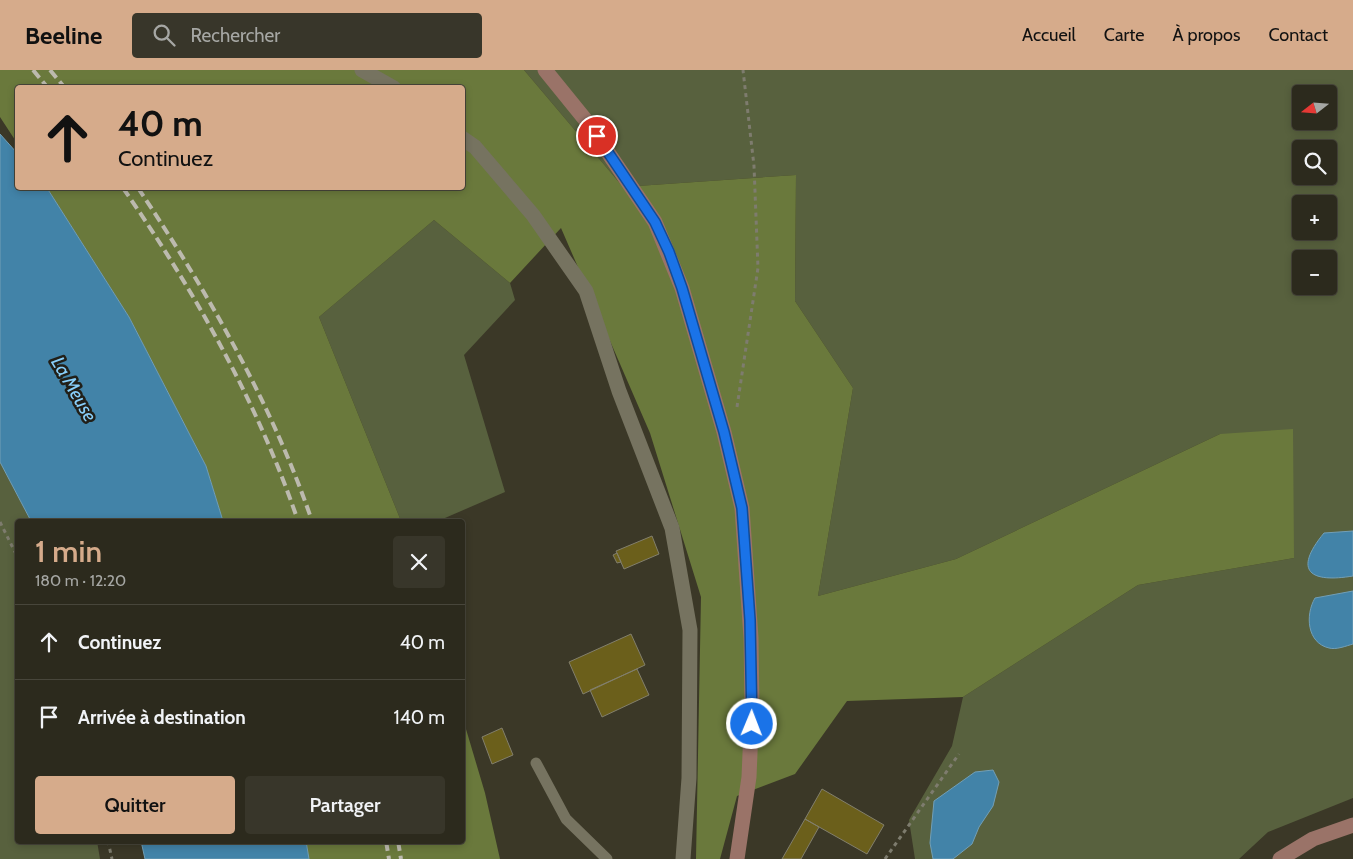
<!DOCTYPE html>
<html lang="fr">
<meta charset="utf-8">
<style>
:root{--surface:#2c2a1d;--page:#38362a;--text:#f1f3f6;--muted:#a6a7a4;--line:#48463b;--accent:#d6ab8b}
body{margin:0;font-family:Cabin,sans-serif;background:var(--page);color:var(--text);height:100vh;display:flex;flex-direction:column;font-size:19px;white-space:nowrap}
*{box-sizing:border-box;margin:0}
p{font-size:16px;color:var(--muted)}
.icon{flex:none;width:28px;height:28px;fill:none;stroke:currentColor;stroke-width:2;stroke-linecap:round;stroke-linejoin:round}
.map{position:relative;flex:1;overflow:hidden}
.side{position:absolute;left:15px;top:449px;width:450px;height:325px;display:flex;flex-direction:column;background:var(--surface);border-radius:5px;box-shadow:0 2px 8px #0003,0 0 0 1px var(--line)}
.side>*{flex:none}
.top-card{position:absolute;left:15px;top:15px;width:450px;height:105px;border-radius:5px;box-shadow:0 2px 8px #0003,0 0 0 1px var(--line);background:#d6ab8b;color:#111;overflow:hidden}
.needle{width:32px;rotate:253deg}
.fabs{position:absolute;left:1292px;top:15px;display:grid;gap:10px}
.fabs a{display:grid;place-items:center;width:45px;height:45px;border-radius:5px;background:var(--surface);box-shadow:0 2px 8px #0003,0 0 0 1px var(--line);font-size:25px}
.pin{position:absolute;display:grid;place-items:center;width:42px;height:42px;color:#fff;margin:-21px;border:2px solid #fff;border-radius:50%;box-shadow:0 1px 5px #0007}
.me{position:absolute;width:55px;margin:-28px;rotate:1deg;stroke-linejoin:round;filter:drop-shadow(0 0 4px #0008)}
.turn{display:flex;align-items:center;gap:18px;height:105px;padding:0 20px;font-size:22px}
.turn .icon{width:65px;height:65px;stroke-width:2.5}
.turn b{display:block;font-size:35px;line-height:42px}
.round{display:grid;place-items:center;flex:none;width:52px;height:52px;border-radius:5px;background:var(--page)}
.head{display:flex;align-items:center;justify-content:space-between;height:85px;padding:0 20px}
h1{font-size:30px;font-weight:600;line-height:38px;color:var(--accent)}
.primary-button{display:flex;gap:10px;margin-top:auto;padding:10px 20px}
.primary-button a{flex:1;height:58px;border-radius:5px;background:var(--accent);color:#111;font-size:20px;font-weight:600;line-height:58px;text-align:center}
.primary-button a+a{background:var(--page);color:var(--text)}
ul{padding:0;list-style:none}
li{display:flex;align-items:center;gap:15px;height:75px;padding:0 20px;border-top:1px solid var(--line)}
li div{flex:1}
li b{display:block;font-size:19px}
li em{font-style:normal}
header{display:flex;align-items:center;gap:30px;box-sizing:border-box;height:70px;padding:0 25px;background:var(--accent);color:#111}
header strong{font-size:24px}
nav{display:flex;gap:28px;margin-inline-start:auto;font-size:18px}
.search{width:350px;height:45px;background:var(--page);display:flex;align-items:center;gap:12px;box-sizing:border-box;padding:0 18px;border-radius:5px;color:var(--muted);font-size:19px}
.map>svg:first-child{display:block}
</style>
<header>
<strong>Beeline</strong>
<div class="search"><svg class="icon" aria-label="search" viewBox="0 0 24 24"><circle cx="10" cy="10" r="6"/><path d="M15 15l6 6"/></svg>Rechercher</div>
<nav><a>Accueil</a><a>Carte</a><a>À propos</a><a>Contact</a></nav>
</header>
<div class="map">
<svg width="1353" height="789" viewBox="0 0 1353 789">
<rect width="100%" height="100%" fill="#3b3827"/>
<path fill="#58613e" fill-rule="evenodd" d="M524 0H1353V728L1268 762 1239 789H915L909 750 952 676 963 627 1138 515 1294 488 1220 364 956 489 818 526 853 318 795 231 796 105 623 117ZM1301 24H1329V51H1301ZM1301 79H1329V106H1301ZM1301 134H1329V161H1301ZM1301 189H1329V216H1301Z
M434 150 510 213 515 230 464 285 505 422 438 451H401L319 247Z
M0 392 31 451H18V771H97L100 789H0Z"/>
<path fill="#6a793c" d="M0 0H524L623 117 796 105 795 231 853 318 818 526 956 489 1220 364 1293 359 1294 488 1138 515 963 627 847 631 795 704 737 726 720 789H696L701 527 650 363 561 158 510 213 434 150 319 247 401 451H223L206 396 129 247 47 118H462V18H18L17 73 0 47Z
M463 649 485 723 500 789H309L306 771H462Z"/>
<path fill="#4283a8" stroke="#729fb6" d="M0 64 17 83 18 118H47L129 247 206 396 223 451H31L0 392Z
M1353 461V506C1311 513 1292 502 1324 463Z
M1353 521V574C1346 576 1336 580 1329 578 1307 573 1305 545 1315 528Z
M993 700 999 712 993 736 979 757 972 774 953 789H933L930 773 934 731 975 702Z
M141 771H306L309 789H145Z"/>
<path fill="#6b5f1b" stroke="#827f6c" d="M652 466 659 484 624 499 616 481Z
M617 483 621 492 617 493 613 485Z
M631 564 645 595 583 624 569 592Z
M637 599 649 625 602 647 590 620Z
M502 658 513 685 492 694 482 667Z
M822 719 884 755 867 784 805 749Z
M805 749 819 757 801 789H782Z"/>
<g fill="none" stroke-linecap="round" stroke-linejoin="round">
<path stroke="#7e7c6e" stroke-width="3" stroke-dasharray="4 4" stroke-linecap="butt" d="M737 337 758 198 754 96 743 0
M0 452 18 488
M108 771 112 789
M885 789 959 684"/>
<path stroke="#767360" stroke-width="11" d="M536 693 566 749 607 789"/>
<path stroke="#767360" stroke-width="15" d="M362 0 394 18
M462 68 475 77 533 145 586 221 619 321 672 458 690 560 689 708 683 789"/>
<path stroke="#9a7368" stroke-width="15" d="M545 0 588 53 655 152 682 218 724 362 742 438 751 568 752 636 749 707 737 789
M1280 789 1313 769 1353 755"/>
<path stroke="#bcbaae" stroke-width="4" stroke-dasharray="10 5" stroke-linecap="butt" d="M33 0 48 18
M50 0 65 18
M123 118C194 220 258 333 298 451
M138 118C206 219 273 336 312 451
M386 771 389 789
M398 771 401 789"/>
</g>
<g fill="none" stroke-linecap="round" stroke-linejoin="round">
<defs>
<path id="route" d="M597 66 655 152 669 182 682 218 724 362 742 438 750 550 752 654"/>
</defs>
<use href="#route" stroke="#114b97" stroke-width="12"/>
<use href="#route" stroke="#1a73e8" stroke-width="9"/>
</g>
<g text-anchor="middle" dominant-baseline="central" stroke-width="5" stroke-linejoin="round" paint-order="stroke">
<g font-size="19" font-style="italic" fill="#88cffa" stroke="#211f18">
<text transform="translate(74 319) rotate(60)">La Meuse</text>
</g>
</g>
</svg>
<div class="fabs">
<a><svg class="needle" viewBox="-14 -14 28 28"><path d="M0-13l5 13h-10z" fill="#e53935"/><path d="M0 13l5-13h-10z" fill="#a6a7a4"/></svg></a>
<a><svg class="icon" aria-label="search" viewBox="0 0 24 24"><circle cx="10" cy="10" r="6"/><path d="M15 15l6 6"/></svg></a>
<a>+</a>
<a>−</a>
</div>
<div class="pin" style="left:597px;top:66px;background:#d93025"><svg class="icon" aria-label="arrive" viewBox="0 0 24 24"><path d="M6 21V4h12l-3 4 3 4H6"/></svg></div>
<svg class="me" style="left:752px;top:654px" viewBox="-20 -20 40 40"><circle r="17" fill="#1a73e8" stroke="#fff" stroke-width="3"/><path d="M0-11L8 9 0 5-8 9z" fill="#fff"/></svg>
<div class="top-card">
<div class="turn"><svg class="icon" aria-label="ahead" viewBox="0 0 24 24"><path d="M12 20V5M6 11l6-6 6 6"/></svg><div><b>40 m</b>Continuez</div></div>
</div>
<section class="side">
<div class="head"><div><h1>1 min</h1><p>180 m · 12:20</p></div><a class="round"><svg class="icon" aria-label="close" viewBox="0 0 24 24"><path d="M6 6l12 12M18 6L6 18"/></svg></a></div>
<ul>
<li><svg class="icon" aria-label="ahead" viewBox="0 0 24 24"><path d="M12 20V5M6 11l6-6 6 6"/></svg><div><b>Continuez</b></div><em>40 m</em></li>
<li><svg class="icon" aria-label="arrive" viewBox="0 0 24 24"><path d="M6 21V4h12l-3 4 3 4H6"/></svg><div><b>Arrivée à destination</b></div><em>140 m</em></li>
</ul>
<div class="primary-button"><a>Quitter</a><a>Partager</a></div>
</section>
</div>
